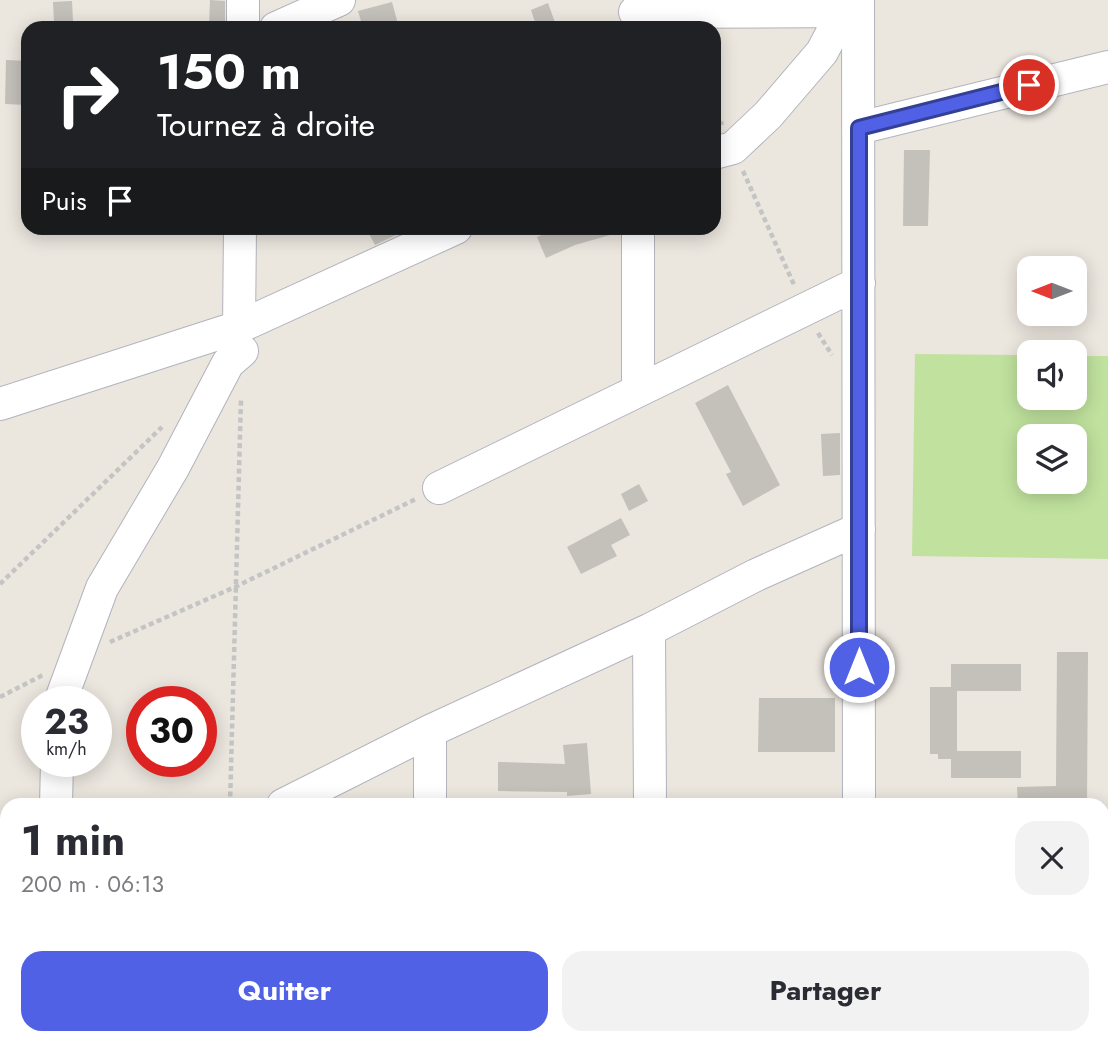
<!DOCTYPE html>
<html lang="fr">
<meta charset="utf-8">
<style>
:root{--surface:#fff;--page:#f2f2f3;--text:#2b2b33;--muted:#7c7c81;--accent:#5061e6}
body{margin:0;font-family:Jost,sans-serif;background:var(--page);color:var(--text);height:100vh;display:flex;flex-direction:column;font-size:26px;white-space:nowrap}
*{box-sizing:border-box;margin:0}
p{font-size:23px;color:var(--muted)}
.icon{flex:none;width:38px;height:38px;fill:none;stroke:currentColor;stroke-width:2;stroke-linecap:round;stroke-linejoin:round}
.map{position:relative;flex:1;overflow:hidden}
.panel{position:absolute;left:0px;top:798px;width:1110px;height:247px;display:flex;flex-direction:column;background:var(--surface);border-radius:21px 21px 0 0;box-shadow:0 4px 18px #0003}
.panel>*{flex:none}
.top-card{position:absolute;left:21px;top:21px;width:700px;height:214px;border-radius:21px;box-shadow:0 4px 18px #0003;background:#202124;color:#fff;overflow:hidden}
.needle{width:46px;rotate:270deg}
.controls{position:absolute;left:1017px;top:256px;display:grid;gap:14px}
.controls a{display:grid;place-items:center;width:70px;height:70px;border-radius:14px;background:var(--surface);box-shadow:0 4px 18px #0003;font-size:35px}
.speed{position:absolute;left:21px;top:686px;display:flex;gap:14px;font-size:35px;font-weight:700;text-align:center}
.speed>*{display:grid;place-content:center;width:91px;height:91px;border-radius:50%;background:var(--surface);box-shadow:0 4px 18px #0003;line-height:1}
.speed small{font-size:18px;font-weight:400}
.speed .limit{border:10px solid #d22;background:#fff;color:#111}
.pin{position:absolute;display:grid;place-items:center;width:60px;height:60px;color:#fff;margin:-30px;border:4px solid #fff;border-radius:50%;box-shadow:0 2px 7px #0007}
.me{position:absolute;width:77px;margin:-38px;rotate:0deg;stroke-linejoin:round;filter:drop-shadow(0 0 5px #0008)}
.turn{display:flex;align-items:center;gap:24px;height:147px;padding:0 21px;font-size:32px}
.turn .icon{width:91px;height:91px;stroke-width:2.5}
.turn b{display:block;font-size:49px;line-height:60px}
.then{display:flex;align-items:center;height:66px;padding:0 21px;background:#0003;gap:14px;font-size:26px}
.round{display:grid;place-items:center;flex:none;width:74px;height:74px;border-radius:21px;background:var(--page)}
.summary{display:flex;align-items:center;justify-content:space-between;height:119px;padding:0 21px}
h1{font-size:42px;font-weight:700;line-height:52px}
.primary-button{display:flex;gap:14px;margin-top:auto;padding:14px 21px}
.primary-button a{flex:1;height:80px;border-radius:21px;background:var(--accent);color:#fff;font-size:28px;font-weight:700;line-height:80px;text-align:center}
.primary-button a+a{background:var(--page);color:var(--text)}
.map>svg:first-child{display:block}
</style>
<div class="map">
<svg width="1108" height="1044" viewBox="0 0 1108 1044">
<rect width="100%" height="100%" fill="#ebe6de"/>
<path fill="#b0dba1" d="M1103 828 1108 829V1039L1102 1044H999L998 1038H1102Z"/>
<path fill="#c0e29e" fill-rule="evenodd" d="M915 354 1029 355V397H1074L1075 356H1108V559L912 556ZM1029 436H1074V481H1029Z"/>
<path fill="#c4c0ba" d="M210 0 225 1V27L209 26Z
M72 1 73 21 54 22 53 2Z
M392 2 398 24 381 28H363L358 11Z
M548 3 557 28H537L531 10Z
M6 60 28 61 27 105 5 104Z
M904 150H930L928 226H903Z
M366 228H391L396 235 375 245Z
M559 228H616L617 233 575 245 546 258 537 237Z
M728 385 780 485 743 506 726 474 731 472 695 403Z
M840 433V475L823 476 821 434Z
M639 484 648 501 629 511 621 494Z
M621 518 630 535 611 545 617 556 581 574 567 547Z
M1057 652H1088L1087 805H1018L1017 787 1056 786Z
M951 664H1021V691H957V751H1021V778H951V759H938V754H930V687H951Z
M759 698H835V752H758Z
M587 743 591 794 567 796V792L498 791V762L565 764 563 745Z"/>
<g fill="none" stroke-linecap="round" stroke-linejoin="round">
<defs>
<path id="minor" d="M858 0 859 805
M635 12 858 11
M243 28V0
M276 28 339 0
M859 128 1108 67
M714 153 733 148 768 115 822 52 843 12
M239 327 240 228
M638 389V228
M0 404 239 327 456 228
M439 488 859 283
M649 630 650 805
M60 702 102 588 173 468 228 363 242 351
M56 805 57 761
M283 805 430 731 649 630 756 575 859 529
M430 805V731
M1102 894 1108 882
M1102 1024 1108 1027
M651 1038V1044
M51 1044V1038
M223 1044V1038
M429 1044V1038
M859 1044V1038"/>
</defs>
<use href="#minor" stroke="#b2b3bd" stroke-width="34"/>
<path stroke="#c4c4c4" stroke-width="4.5" stroke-dasharray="5 3.5" stroke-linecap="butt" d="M714 106 722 125
M743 171 795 287
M818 333 832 355
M0 584 162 427
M110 642 235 587 416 499
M0 697 43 675
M230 805 241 398"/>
<use href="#minor" stroke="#fff" stroke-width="32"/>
</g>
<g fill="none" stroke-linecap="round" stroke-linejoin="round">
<defs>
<path id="route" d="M859 667V128L1029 85"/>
</defs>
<use href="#route" stroke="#343f96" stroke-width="18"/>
<use href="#route" stroke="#5061e6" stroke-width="12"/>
</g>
</svg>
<div class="controls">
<a><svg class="needle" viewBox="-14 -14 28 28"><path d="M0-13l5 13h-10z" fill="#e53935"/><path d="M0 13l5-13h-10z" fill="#7c7c81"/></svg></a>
<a><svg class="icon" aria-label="sound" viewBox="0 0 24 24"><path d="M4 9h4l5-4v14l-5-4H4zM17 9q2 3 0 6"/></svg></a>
<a><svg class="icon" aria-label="layers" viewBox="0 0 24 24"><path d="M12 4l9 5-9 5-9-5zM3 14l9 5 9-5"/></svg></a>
</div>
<div class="speed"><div>23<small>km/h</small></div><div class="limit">30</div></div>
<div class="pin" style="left:1029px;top:85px;background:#d93025"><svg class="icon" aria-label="arrive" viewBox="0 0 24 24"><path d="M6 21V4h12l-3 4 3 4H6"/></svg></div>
<svg class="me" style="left:859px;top:667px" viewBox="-20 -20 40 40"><circle r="17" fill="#5061e6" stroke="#fff" stroke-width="3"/><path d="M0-11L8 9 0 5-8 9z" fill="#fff"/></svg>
<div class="top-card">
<div class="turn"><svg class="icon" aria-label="right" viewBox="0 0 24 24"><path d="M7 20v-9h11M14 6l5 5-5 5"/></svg><div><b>150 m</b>Tournez à droite</div></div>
<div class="then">Puis<svg class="icon" aria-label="arrive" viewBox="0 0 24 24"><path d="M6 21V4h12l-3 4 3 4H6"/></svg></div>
</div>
<section class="panel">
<div class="summary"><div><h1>1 min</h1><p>200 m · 06:13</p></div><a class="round"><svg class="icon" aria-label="close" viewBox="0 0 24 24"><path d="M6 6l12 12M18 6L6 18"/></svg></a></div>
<div class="primary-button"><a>Quitter</a><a>Partager</a></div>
</section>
</div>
